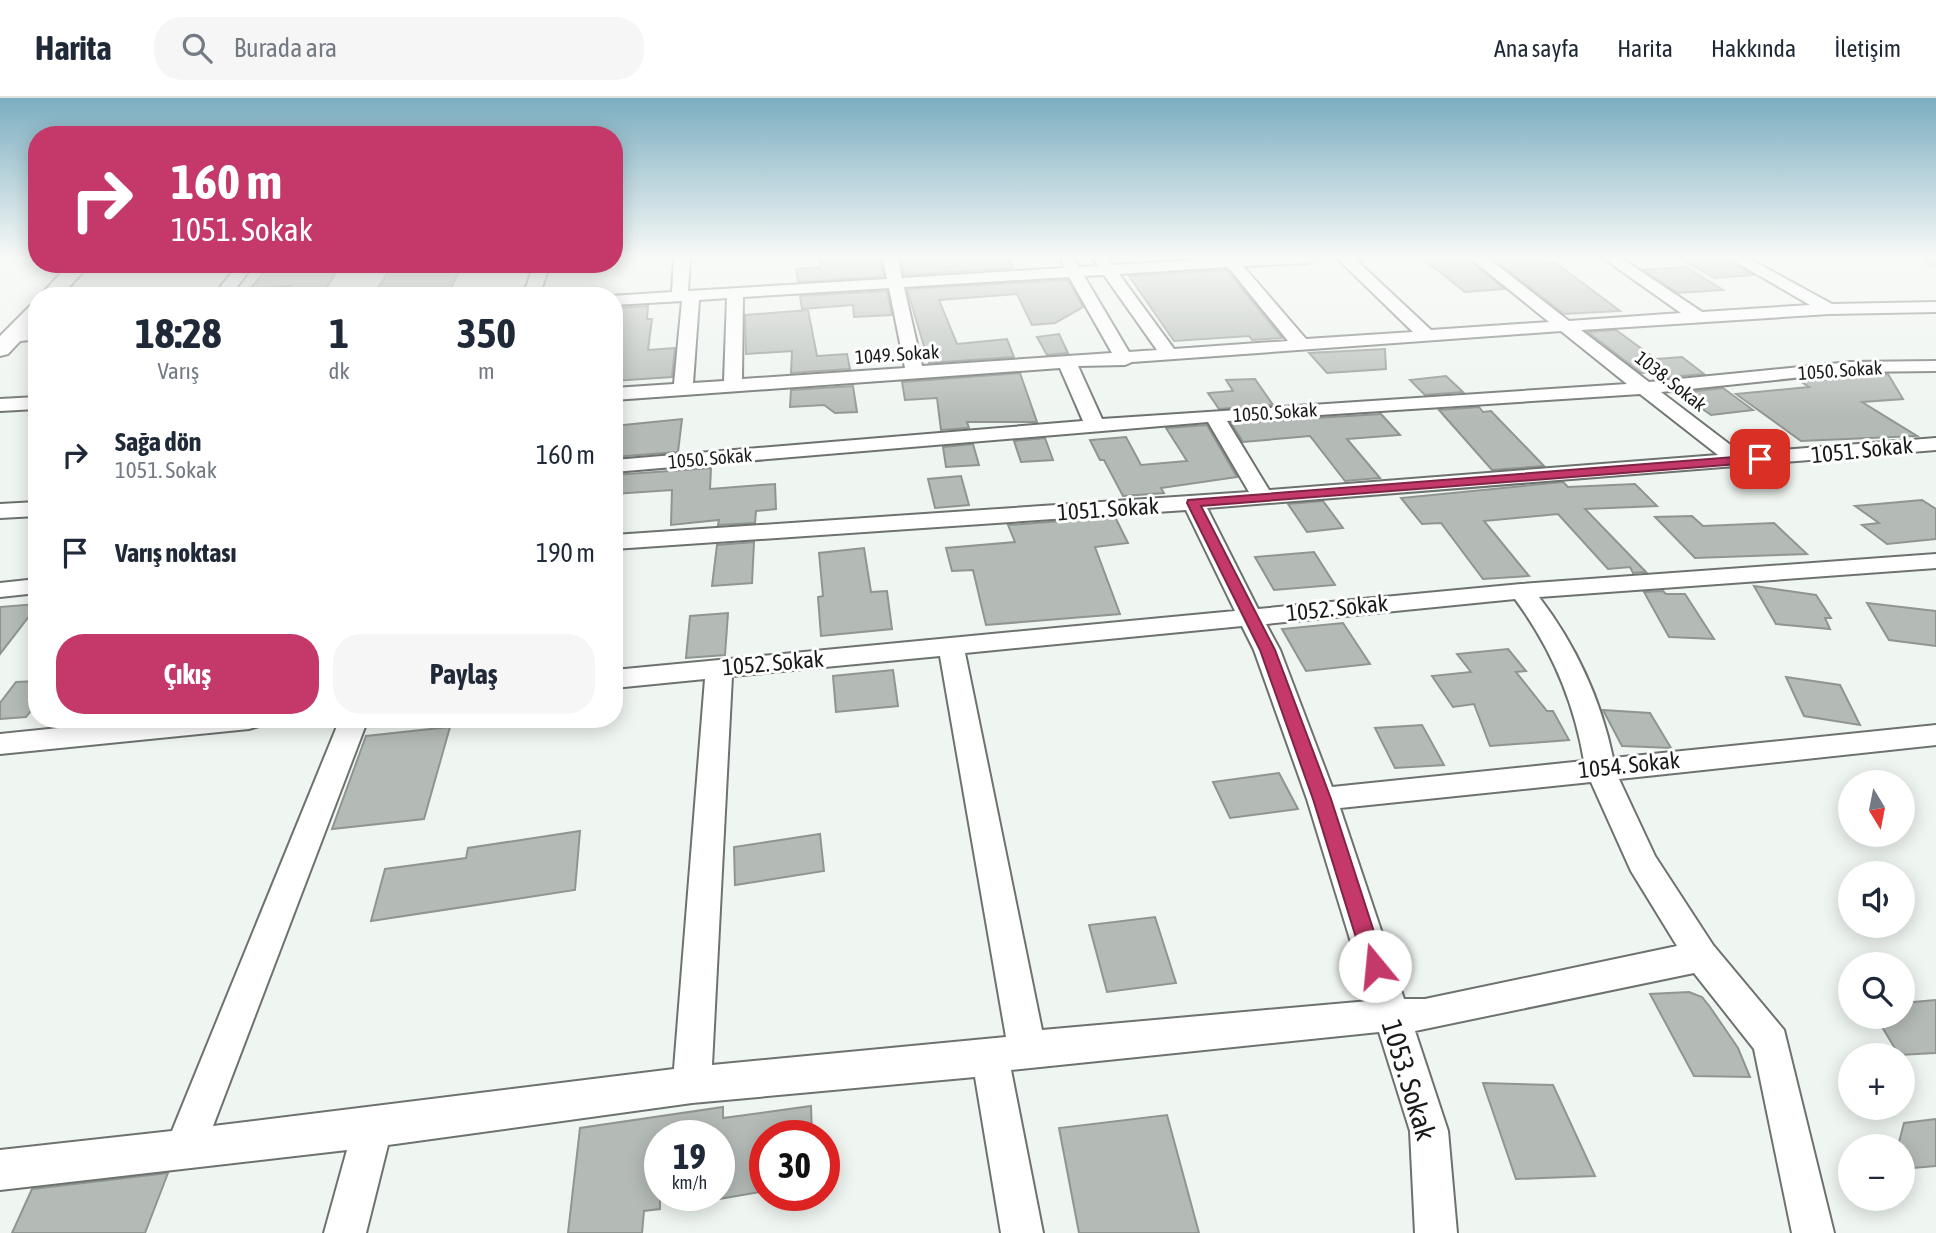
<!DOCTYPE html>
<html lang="tr">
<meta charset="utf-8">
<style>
:root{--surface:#fff;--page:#f6f6f7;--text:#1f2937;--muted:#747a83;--line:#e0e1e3;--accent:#c4386a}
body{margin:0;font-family:"Asap Condensed",sans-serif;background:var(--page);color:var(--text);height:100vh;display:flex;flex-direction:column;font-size:26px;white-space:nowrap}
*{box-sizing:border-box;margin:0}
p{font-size:23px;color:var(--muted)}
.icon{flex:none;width:38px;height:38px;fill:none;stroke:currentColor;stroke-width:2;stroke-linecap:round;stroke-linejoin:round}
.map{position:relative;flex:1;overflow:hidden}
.drawer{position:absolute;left:28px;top:189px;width:595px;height:441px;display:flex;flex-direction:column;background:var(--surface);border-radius:28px;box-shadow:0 4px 18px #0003}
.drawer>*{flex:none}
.hud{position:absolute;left:28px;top:28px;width:595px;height:147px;border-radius:28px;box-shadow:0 4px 18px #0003;background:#c4386a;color:#fff;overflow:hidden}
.needle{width:46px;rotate:170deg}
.tools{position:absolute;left:1838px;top:672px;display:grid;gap:14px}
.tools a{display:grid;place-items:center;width:77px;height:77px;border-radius:50%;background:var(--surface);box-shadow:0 4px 18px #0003;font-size:35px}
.speed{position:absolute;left:644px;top:1022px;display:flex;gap:14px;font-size:35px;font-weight:700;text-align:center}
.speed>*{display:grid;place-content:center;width:91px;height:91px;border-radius:50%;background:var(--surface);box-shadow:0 4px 18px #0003;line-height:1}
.speed small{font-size:18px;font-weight:400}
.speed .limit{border:10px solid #d22;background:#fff;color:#111}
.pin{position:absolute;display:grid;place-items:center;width:60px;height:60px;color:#fff;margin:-30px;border-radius:14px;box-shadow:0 4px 10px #0006}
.me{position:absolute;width:77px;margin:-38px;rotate:343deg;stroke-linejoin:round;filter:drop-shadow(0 0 5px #0008)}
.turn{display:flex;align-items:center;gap:24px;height:147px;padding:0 28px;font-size:32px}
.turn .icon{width:91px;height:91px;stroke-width:2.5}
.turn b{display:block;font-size:49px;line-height:60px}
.eta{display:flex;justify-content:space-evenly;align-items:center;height:119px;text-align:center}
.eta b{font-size:42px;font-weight:700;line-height:49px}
.cta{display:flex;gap:14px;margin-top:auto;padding:14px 28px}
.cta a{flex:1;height:80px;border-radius:28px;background:var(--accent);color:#fff;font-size:28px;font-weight:700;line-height:80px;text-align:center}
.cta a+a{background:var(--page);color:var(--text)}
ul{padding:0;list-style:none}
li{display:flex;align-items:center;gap:21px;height:98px;padding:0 28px}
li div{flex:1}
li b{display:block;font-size:26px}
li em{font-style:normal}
header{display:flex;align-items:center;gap:42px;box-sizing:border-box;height:98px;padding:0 35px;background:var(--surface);border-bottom:2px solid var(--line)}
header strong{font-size:33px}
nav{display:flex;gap:38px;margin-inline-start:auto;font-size:24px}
.search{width:490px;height:63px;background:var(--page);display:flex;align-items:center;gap:18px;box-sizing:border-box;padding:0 24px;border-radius:28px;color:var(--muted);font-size:26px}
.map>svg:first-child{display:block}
</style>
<header>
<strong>Harita</strong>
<div class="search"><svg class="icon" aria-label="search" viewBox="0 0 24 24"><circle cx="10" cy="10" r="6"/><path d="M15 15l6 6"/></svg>Burada ara</div>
<nav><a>Ana sayfa</a><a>Harita</a><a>Hakkında</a><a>İletişim</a></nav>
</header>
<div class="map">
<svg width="1936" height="1135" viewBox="0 0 1936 1135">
<rect width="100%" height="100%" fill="#eff5f0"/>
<path fill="#b4bab5" stroke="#909591" stroke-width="2" d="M819 160H880L884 179 798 184 796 171 821 169Z
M901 160 903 164 1009 160 1014 170 904 177Z
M1422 160H1467L1504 191 1465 194Z
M1492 160H1542L1549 165H1556L1620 213 1564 216Z
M1679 160H1722L1753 177 1715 180Z
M294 166H342L321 198H284L291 188 250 191 269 168Z
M393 166H463L447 198H373Z
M1686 169 1723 192 1678 195 1643 172Z
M1227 172 1282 240 1252 242 1249 238 1174 243 1129 178Z
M1068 182 1083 209 1055 225 1032 227 1017 196 939 202 957 246 1007 241 1014 259 929 265 907 191Z
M887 193 892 217 854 219 853 207 802 211 800 198Z
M648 208 647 221H652L648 252 675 250 672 279 614 283V210Z
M808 212 817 258 847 256 850 271 791 275 792 253 746 256 745 217Z
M1616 232 1656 261 1682 259 1704 276 1659 280 1650 274 1641 275 1588 234Z
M1059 236 1068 255 1047 257 1037 239Z
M1385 251 1386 271 1358 273 1327 275 1309 255Z
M1020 275 1037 324H967L969 330 941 332 937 300 905 302 902 284Z
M1888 276 1903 301 1862 304 1917 338 1801 343 1736 296 1809 289 1800 283 1832 281 1829 279Z
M1446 278 1463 294 1425 297 1410 282Z
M1255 281 1273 307 1219 311 1208 295 1233 293 1226 282Z
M853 288 857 314 835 315 824 307 790 309 791 292Z
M1723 290 1753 312 1711 317 1680 295Z
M1479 309 1483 314 1491 313 1544 368 1492 372 1439 312Z
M1381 316 1400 337 1347 341 1380 380 1345 383 1310 338 1243 344 1231 325Z
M682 321 678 354 614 359V328Z
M1207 327 1237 379 1161 390 1164 395 1123 398 1104 362H1100L1090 342 1126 339 1141 367 1187 363 1166 330Z
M1045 340 1053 362 1021 364 1014 343Z
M973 346 979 367 946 369 943 349Z
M711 370 710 391 775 386 776 411 756 413 755 425 718 427 719 422 671 427 672 392 614 396V377Z
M961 378 969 407 935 410 928 381Z
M1563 384 1568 389 1635 386 1657 408 1585 411 1646 474 1633 475 1630 469 1608 471 1558 416 1484 423 1529 478 1483 481 1441 425 1422 426 1401 400Z
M1922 402 1936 411V441L1887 446 1862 427 1879 425 1855 408Z
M1323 403 1343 430 1307 434 1288 406Z
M1692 418 1703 428 1774 425 1807 456 1695 460 1655 419Z
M1115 419 1128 445 1095 449 1120 516 986 527 973 472 952 473 946 450 1015 444 1008 427Z
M754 444 752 485 712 488 717 447Z
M864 450 871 494 887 493 892 531 821 538 818 499 823 498 819 455Z
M1314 454 1335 487 1274 492 1255 459Z
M1754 488 1816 497 1831 520H1825L1830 531 1776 526Z
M1663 493 1666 496H1685L1714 541 1669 539 1644 494Z
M1867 505 1936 513V548L1889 542Z
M37 506V508L0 556V509Z
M728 515 725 557 686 560 690 518Z
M1343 525 1370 566 1306 573 1282 531Z
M1508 551 1526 573 1516 574 1547 613H1553L1569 642 1490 648 1474 606 1453 609 1432 578 1471 574 1457 556Z
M893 572 898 608 836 614 833 578Z
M1786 579 1840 587 1860 627 1804 618Z
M37 583V605L26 619 0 621V605L16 584Z
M1603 612 1650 615 1671 650 1622 648Z
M1422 627 1444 667 1395 670 1375 630Z
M450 629 424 721 332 731 366 638Z
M1279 675 1298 711 1230 720 1213 684Z
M580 733 575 792 371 823 385 771 466 760 468 750Z
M820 736 824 773 735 787 734 749Z
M1155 819 1176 885 1107 894 1089 827Z
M1689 894 1702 899 1710 909 1738 950 1750 979 1694 978 1650 896Z
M1936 902V955L1899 957 1876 919H1902V905Z
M1483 985 1553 987 1595 1078 1516 1081Z
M811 1008 812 1038H765V1093L719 1101V1038H660V1111L644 1113 642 1135H568L580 1030 723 1009V1020Z
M1167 1017 1199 1135H1079L1059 1030Z
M1936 1021V1068L1902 1071V1048H1898L1904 1025Z
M168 1075 145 1135H12L32 1091Z"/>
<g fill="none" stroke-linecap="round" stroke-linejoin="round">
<defs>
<path id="minor" d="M674 160H690L688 193 887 181 882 160H898L902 180 1064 170 1061 160H1073L1079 169 1098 168 1092 160H1108L1113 167 1232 160H1316L1308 165 1243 168 1306 241 1413 234 1337 160H1354L1431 232 1549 224 1470 160H1488L1569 223 1681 215 1603 160H1621L1702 214 1810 207 1729 160H1748L1832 206 1936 204V214L1829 216 1581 232 1649 284 1850 264 1936 263V273L1850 274 1661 294 1741 355 1936 340V352L1207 410 1258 511 1521 486 1936 456V470L1539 499C1575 546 1601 602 1613 660L1936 627V647L1619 681 1655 758 1713 847 1784 932 1834 1135H1792L1754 951 1694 875 1415 933 1448 1033 1457 1135H1415L1410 1033 1379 934 1011 972 1043 1135H1001L975 979 692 1005 388 1047 366 1135H324L347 1052 0 1092V1052L172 1033 340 621H368L213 1028 674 971 705 581 614 590V572L1235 513 1186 412 614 451V437L1249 394 1208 324 614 374V362L1083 323 1060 270 614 302V290L674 286 682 203 614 207V198H611L672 194ZM1228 169 1288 243 1174 251 1119 176ZM1104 177 1157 252 1129 254 1084 178ZM1069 179 1112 255 922 268 904 189ZM889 190 905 270 742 281 743 199ZM727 200 724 283 693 285 699 202ZM1561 233 1627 286 1102 321 1078 268 1125 267 1132 264ZM1640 296 1718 357 1269 392 1227 323ZM1515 501C1551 550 1574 603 1584 663L1332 689 1280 552 1266 526ZM1242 528 1254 552 1307 701 1369 903 1042 932 965 555ZM940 558 1006 939 712 967 732 578ZM1591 684 1631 773 1677 848 1425 901H1404L1340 710Z
M239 166H254L230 198H213Z
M534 166H550L539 198H523Z
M37 231V241L13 244 4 239 7 235Z
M37 299V311L0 313V301Z
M37 404V418L0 420V406Z
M37 481V495L0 499V485Z
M147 621H263L259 628 249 631 0 656V636Z"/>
<path id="tertiary" d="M69 166H90L61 198H40Z
M37 206V225L8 256 0 258V238L30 208Z"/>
<path id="trunk" d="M1924 160H1936V169L1928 167Z"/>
</defs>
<use href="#minor" stroke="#6d726e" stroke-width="4"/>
<use href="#tertiary" stroke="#6d726e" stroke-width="4"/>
<use href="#trunk" stroke="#d1d1d1" stroke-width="4"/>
<use href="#minor" fill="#fff" fill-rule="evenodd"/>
<use href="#tertiary" fill="#fff" fill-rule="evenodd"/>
<use href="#trunk" fill="#7cc796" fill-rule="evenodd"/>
</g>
<linearGradient id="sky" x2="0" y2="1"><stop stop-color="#7badc0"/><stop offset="0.5" stop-color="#f8faf8"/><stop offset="1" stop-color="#f8faf8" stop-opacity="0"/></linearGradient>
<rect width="1936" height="319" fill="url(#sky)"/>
<path fill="#c4386a" stroke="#7f2445" stroke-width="2" d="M1760 357 1764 358V364L1201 408 1275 552 1331 701 1385 868 1382 875 1375 878 1367 875 1313 701 1260 552 1187 405 1188 402Z"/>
<g text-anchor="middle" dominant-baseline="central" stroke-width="6" stroke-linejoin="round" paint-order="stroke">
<g font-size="19" fill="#181a18" stroke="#fff">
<text transform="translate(897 256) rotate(-4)">1049. Sokak</text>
<text transform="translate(1840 272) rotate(-4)">1050. Sokak</text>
<text transform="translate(1671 283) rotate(38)">1038. Sokak</text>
<text transform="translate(1275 314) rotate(-4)">1050. Sokak</text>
<text transform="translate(710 360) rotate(-5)">1050. Sokak</text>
</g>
<g font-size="23" fill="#181a18" stroke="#fff">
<text transform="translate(1862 352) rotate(-6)">1051. Sokak</text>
<text transform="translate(1108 411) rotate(-4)">1051. Sokak</text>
<text transform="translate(1337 510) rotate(-6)">1052. Sokak</text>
<text transform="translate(773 565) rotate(-5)">1052. Sokak</text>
<text transform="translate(1629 667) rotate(-6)">1054. Sokak</text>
</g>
<g font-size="28" fill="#181a18" stroke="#fff">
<text transform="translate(1409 982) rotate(73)">1053. Sokak</text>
</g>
</g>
</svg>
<div class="tools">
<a><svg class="needle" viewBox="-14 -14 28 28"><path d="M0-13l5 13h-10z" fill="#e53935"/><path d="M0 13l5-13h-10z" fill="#747a83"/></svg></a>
<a><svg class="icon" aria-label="sound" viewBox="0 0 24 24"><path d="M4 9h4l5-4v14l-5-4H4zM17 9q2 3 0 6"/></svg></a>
<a><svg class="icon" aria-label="search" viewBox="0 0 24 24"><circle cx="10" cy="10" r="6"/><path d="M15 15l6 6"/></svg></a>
<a>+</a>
<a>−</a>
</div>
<div class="speed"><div>19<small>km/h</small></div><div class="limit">30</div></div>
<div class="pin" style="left:1760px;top:361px;background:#d93025"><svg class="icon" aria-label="arrive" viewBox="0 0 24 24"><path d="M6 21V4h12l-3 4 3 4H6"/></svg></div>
<svg class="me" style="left:1375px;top:868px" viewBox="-20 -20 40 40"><circle r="19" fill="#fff"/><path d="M0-13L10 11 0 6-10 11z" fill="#c4386a"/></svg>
<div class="hud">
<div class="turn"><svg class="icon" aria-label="right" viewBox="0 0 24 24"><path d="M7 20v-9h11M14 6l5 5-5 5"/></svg><div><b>160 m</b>1051. Sokak</div></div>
</div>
<section class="drawer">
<div class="eta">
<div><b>18:28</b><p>Varış</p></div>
<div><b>1</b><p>dk</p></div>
<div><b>350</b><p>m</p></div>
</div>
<ul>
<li><svg class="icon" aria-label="right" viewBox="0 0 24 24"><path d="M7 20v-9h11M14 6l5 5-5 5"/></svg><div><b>Sağa dön</b><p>1051. Sokak</p></div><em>160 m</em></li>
<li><svg class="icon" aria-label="arrive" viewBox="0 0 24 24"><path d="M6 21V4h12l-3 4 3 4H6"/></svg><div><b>Varış noktası</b></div><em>190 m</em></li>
</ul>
<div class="cta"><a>Çıkış</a><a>Paylaş</a></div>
</section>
</div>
